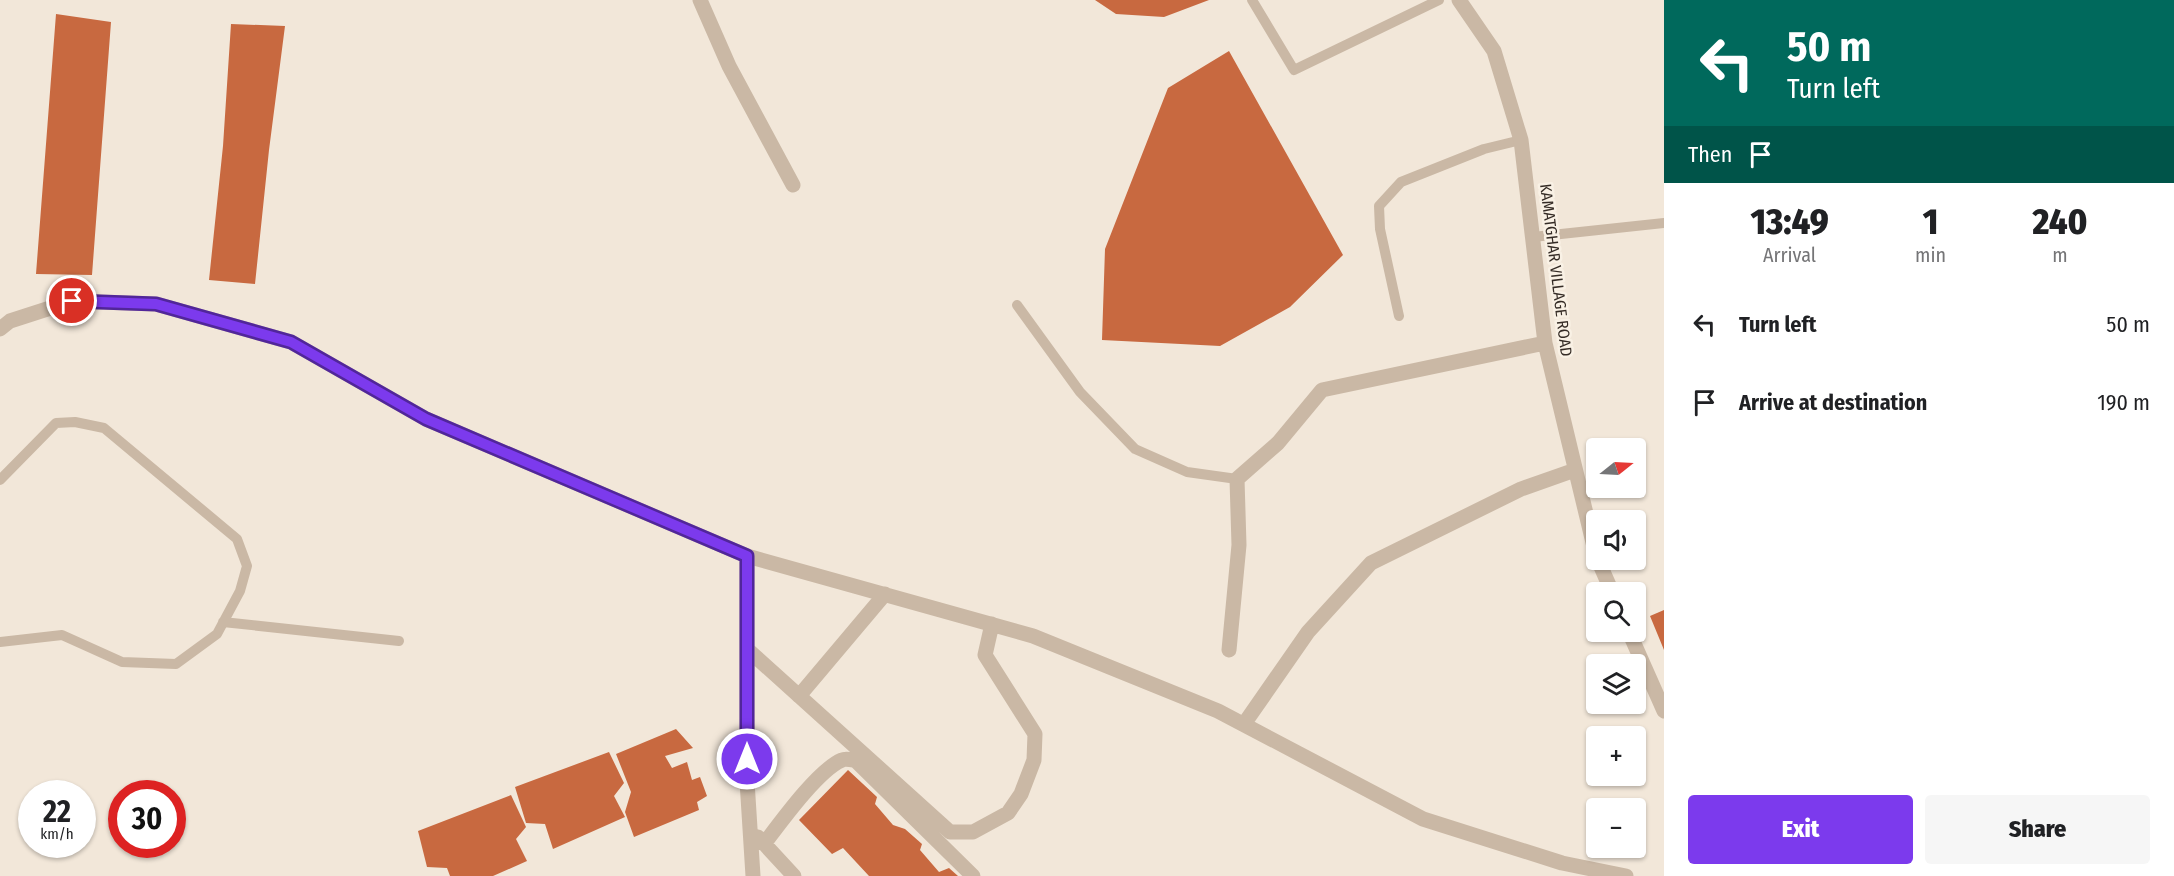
<!DOCTYPE html>
<meta charset="utf-8">
<style>
:root{--surface:#fff;--page:#f6f6f6;--text:#202124;--muted:#757577;--accent:#7c3aed}
body{margin:0;font-family:"Fira Sans Condensed",sans-serif;background:var(--page);color:var(--text);height:100vh;display:flex;flex-direction:column;font-size:22px;white-space:nowrap}
*{box-sizing:border-box;margin:0}
p{font-size:20px;color:var(--muted)}
.icon{flex:none;width:33px;height:33px;fill:none;stroke:currentColor;stroke-width:2;stroke-linecap:round;stroke-linejoin:round}
.map{position:relative;flex:1;overflow:hidden}
.panel{display:flex;flex-direction:column;background:var(--surface);width:510px}
.panel>*{flex:none}
.banner{background:#00695c;color:#fff;overflow:hidden}
.needle{width:39px;rotate:72deg}
.fabs{position:absolute;left:1586px;top:438px;display:grid;gap:12px}
.fabs a{display:grid;place-items:center;width:60px;height:60px;border-radius:6px;background:var(--surface);box-shadow:0 2px 4px #0004;font-size:30px}
.speed{position:absolute;left:18px;top:780px;display:flex;gap:12px;font-size:30px;font-weight:700;text-align:center}
.speed>*{display:grid;place-content:center;width:78px;height:78px;border-radius:50%;background:var(--surface);box-shadow:0 2px 4px #0004;line-height:1}
.speed small{font-size:15px;font-weight:400}
.speed .limit{border:9px solid #d22;background:#fff;color:#111}
.pin{position:absolute;display:grid;place-items:center;width:51px;height:51px;color:#fff;margin:-26px;border:3px solid #fff;border-radius:50%;box-shadow:0 2px 6px #0007}
.me{position:absolute;width:66px;margin:-33px;rotate:0deg;stroke-linejoin:round;filter:drop-shadow(0 0 4px #0008)}
.turn{display:flex;align-items:center;gap:21px;height:126px;padding:0 24px;font-size:27px}
.turn .icon{width:78px;height:78px;stroke-width:2.5}
.turn b{display:block;font-size:42px;line-height:51px}
.then{display:flex;align-items:center;height:57px;padding:0 24px;background:#0003;gap:12px;font-size:22px}
.eta{display:flex;justify-content:space-evenly;align-items:center;height:102px;text-align:center}
.eta b{font-size:36px;font-weight:800;line-height:42px}
.cta{display:flex;gap:12px;margin-top:auto;padding:12px 24px}
.cta a{flex:1;height:69px;border-radius:6px;background:var(--accent);color:#fff;font-size:24px;font-weight:800;line-height:69px;text-align:center}
.cta a+a{background:var(--page);color:var(--text)}
ul{padding:0;list-style:none}
li{display:flex;align-items:center;gap:18px;height:78px;padding:0 24px}
li div{flex:1}
li b{display:block;font-size:22px}
li em{font-style:normal}
main{display:flex;flex:1;min-height:0}
.map>svg:first-child{display:block}
</style>
<main>
<div class="map">
<svg width="1664" height="876" viewBox="0 0 1664 876">
<rect width="100%" height="100%" fill="#f2e7d9"/>
<path fill="#c86940" d="M1095 0H1209L1164 17 1116 14Z
M56 14 111 22 92 275 36 274Z
M231 24 285 26 269 150 255 284 209 280 223 146Z
M1229 51 1343 255 1290 307 1220 346 1102 340 1105 249 1168 88Z
M1664 610V650L1650 616Z
M676 729 693 748 665 756 672 768 687 762 692 780 700 777 707 796 697 802 699 810 634 837 625 812 631 792 616 754Z
M609 752 624 783 614 796 625 817 553 849 545 824 526 823 515 787Z
M848 770 877 797 875 804 893 825 905 829 922 844 920 850 939 872 949 868 958 876H869L843 848 832 854 799 820Z
M511 795 526 827 516 839 527 861 493 876H450L447 868 427 867 418 831Z"/>
<g fill="none" stroke-linecap="round" stroke-linejoin="round">
<path stroke="#cab8a5" stroke-width="10" d="M1252 0 1294 70 1439 0
M1533 237 1664 223
M1017 305 1080 392 1135 449 1187 472 1237 479
M1399 316 1380 229 1379 206 1401 182 1484 149 1521 140
M0 480 56 423 75 422 104 428 237 539 247 566 240 591 217 634 176 664 122 662 62 635 0 642
M223 622 399 641"/>
<path stroke="#cab8a5" stroke-width="15" d="M700 0 729 66 793 185
M1459 0 1494 51 1521 140 1545 343 1596 555
M0 329 10 321 72 301 156 304 291 342 426 419 747 556 1033 636 1218 711 1423 819 1562 863 1626 876
M747 556V781L753 876
M1598 560 1612 592
M1629 632 1664 711
M747 649 950 832H973L1008 813 1021 794 1034 760 1035 734 985 655 992 624
M1229 650 1239 545 1237 479 1278 443 1322 390 1545 343
M799 696 885 594
M1244 724 1308 632 1371 563 1521 489 1575 470
M758 837 794 876
M764 844C780 823 818 770 842 760 846 758 850 760 855 760L973 876"/>
</g>
<g fill="none" stroke-linecap="round" stroke-linejoin="round">
<defs>
<path id="route" d="M72 301 156 304 291 342 426 419 747 556V759"/>
</defs>
<use href="#route" stroke="#51269a" stroke-width="15"/>
<use href="#route" stroke="#7c3aed" stroke-width="10"/>
</g>
<g text-anchor="middle" dominant-baseline="central" stroke-width="5" stroke-linejoin="round" paint-order="stroke">
<g font-size="16" fill="#352c26" stroke="#f9f1e5">
<text transform="translate(1556 270) rotate(83)">KAMATGHAR VILLAGE ROAD</text>
</g>
</g>
</svg>
<div class="fabs">
<a><svg class="needle" viewBox="-14 -14 28 28"><path d="M0-13l5 13h-10z" fill="#e53935"/><path d="M0 13l5-13h-10z" fill="#757577"/></svg></a>
<a><svg class="icon" aria-label="sound" viewBox="0 0 24 24"><path d="M4 9h4l5-4v14l-5-4H4zM17 9q2 3 0 6"/></svg></a>
<a><svg class="icon" aria-label="search" viewBox="0 0 24 24"><circle cx="10" cy="10" r="6"/><path d="M15 15l6 6"/></svg></a>
<a><svg class="icon" aria-label="layers" viewBox="0 0 24 24"><path d="M12 4l9 5-9 5-9-5zM3 14l9 5 9-5"/></svg></a>
<a>+</a>
<a>−</a>
</div>
<div class="speed"><div>22<small>km/h</small></div><div class="limit">30</div></div>
<div class="pin" style="left:72px;top:301px;background:#d93025"><svg class="icon" aria-label="arrive" viewBox="0 0 24 24"><path d="M6 21V4h12l-3 4 3 4H6"/></svg></div>
<svg class="me" style="left:747px;top:759px" viewBox="-20 -20 40 40"><circle r="17" fill="#7c3aed" stroke="#fff" stroke-width="3"/><path d="M0-11L8 9 0 5-8 9z" fill="#fff"/></svg>
</div>
<section class="panel">
<div class="banner">
<div class="turn"><svg class="icon" aria-label="left" viewBox="0 0 24 24"><path d="M17 20v-9H6M10 6l-5 5 5 5"/></svg><div><b>50 m</b>Turn left</div></div>
<div class="then">Then<svg class="icon" aria-label="arrive" viewBox="0 0 24 24"><path d="M6 21V4h12l-3 4 3 4H6"/></svg></div>
</div>
<div class="eta">
<div><b>13:49</b><p>Arrival</p></div>
<div><b>1</b><p>min</p></div>
<div><b>240</b><p>m</p></div>
</div>
<ul>
<li><svg class="icon" aria-label="left" viewBox="0 0 24 24"><path d="M17 20v-9H6M10 6l-5 5 5 5"/></svg><div><b>Turn left</b></div><em>50 m</em></li>
<li><svg class="icon" aria-label="arrive" viewBox="0 0 24 24"><path d="M6 21V4h12l-3 4 3 4H6"/></svg><div><b>Arrive at destination</b></div><em>190 m</em></li>
</ul>
<div class="cta"><a>Exit</a><a>Share</a></div>
</section>
</main>
